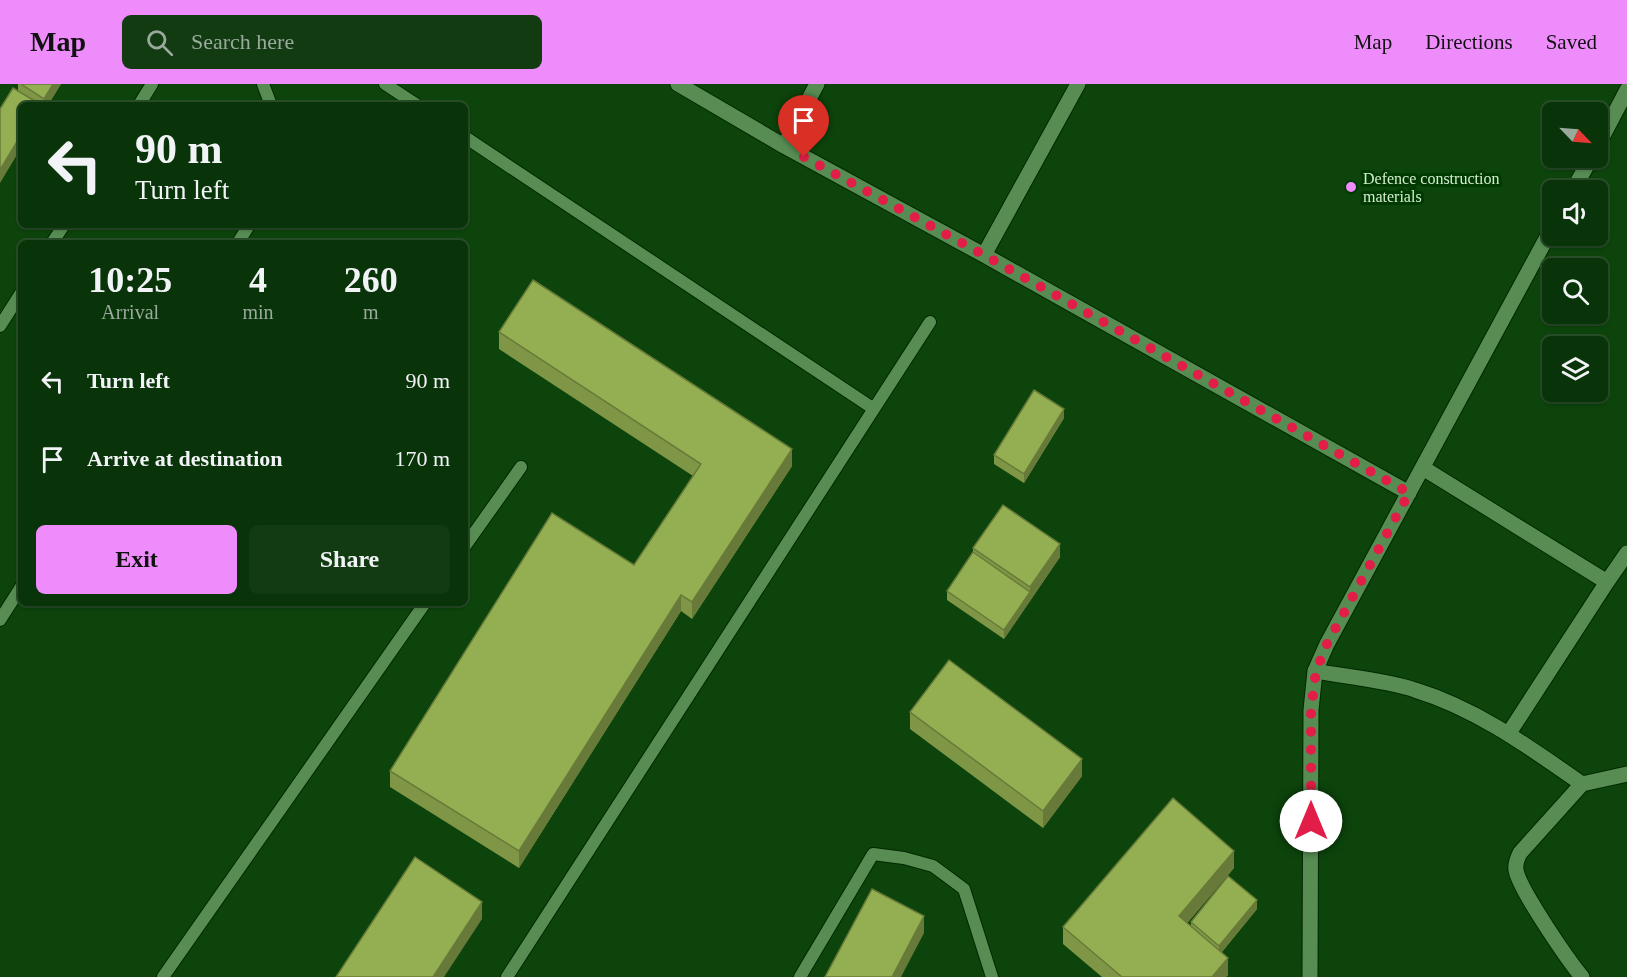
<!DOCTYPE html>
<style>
:root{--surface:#093308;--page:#123b12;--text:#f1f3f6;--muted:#99aa9c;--line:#294e29;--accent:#ed8cfa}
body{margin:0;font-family:Georgia,serif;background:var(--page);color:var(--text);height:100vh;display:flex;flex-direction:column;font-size:22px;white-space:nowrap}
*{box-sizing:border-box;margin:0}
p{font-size:20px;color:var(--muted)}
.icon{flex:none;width:33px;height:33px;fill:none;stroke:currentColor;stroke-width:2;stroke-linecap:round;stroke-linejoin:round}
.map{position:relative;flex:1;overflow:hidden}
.sheet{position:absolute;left:18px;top:156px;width:450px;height:366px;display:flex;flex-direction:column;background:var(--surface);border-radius:9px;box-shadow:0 2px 4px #0004,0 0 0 2px var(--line)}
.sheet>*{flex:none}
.top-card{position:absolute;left:18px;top:18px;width:450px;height:126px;border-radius:9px;box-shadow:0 2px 4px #0004,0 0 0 2px var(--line);background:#093308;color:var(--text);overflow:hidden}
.needle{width:39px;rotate:115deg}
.tools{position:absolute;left:1542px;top:18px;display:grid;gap:12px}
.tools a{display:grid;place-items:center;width:66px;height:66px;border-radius:9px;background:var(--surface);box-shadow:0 2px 4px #0004,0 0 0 2px var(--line);font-size:30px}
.pin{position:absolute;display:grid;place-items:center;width:51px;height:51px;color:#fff;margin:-62px -26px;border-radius:50% 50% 50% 0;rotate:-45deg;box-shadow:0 0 6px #0007}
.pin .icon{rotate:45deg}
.me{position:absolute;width:66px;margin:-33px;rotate:0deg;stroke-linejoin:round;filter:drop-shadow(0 0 4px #0008)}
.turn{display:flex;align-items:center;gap:21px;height:126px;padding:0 18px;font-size:27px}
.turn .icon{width:78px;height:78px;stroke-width:2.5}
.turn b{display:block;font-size:42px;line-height:51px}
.eta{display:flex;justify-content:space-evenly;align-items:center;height:102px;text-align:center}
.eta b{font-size:36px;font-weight:700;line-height:42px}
.primary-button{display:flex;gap:12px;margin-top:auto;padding:12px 18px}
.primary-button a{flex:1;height:69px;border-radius:9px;background:var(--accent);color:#111;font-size:24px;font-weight:700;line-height:69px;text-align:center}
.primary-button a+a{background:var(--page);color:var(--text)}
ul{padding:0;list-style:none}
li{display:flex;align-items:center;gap:18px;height:78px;padding:0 18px}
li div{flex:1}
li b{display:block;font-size:22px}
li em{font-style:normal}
header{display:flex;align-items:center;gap:36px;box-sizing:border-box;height:84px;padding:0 30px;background:var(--accent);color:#111}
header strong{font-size:28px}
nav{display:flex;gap:33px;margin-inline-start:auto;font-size:21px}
.search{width:420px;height:54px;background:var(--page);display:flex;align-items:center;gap:15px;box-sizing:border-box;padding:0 21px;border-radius:9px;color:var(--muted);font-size:22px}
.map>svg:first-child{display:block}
</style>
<header>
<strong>Map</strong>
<div class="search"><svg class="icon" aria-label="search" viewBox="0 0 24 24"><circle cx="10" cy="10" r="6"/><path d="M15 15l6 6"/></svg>Search here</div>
<nav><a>Map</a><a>Directions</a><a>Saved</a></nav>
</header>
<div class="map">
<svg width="1627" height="893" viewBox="0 0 1627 893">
<rect width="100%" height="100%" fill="#0c440b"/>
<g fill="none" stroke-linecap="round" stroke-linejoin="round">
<defs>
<path id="lane" d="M263 0 271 21
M385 0 417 21
M139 21 152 0
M465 53 874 325
M52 159 64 141
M238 159 249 141
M0 242 21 209
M465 462 521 383
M0 536 21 503
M163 893 425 519
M507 893 930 238
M800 893 873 770 904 774 933 782 964 805 992 893"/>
<path id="street" d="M678 0 784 62 984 171 1409 409
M1598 61 1627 6
M784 62 817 0
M1573 106 1591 74
M984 171 1078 0
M1423 384 1607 498 1627 469
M1315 587C1347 593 1385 596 1415 606 1477 625 1529 663 1582 700L1627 690
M1509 649 1607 498
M1310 893 1311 626 1315 587 1327 560 1552 144
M1582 893C1568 876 1519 805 1516 786 1515 780 1517 775 1520 769L1582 700"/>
</defs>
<use href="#lane" stroke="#002800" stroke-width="14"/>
<use href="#street" stroke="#002800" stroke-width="17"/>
<use href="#lane" stroke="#578d53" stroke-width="12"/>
<use href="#street" stroke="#578d53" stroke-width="15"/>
</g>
<path fill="#7f9646" d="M18 0H61L48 21H21L18 6Z
M499 248 792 382 692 535 681 527 519 784 390 703V687L634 481 693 392 499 265Z
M1064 334 1024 399 994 380V371Z
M973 464 1060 473 1004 555 947 516V507L973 468Z
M910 628 1082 692 1043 744 910 645Z
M1234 784 1187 839 1191 842V838L1257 825 1222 868 1228 891 1226 893H1102L1063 860V843Z"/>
<path fill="#687a39" d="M53 0H61L48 21H44V15Z
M21 51V64L0 99V86Z
M1064 325V334L1024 399V390Z
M792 365V382L692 535V518Z
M1060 460V473L1004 555V546L1030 508V503Z
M681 511V527L519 784V767Z
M1082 675V692L1043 744V727Z
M1234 767V784L1179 849V832Z
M1257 816V825L1219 871V862Z
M482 818V835L444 893H433Z
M924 832V849L901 893H892Z
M1228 874V891L1226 893H1212Z"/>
<path fill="#94af51" stroke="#687a39" stroke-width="1.5" d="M21 0H53L44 15Z
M13 4 40 20 39 21H21V51L0 86V25Z
M533 196 792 365 692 518 681 511 519 767 390 687 552 429 634 481 701 380 499 248Z
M1034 306 1064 325 1024 390 994 371Z
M1003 421 1060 460 1030 503 973 464Z
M973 468 1030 508 1004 546 947 507Z
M949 576 1082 675 1043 727 910 628Z
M1173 714 1234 767 1179 832 1228 874 1212 893H1122L1063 843Z
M415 773 482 818 433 893H336Z
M1228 792 1257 816 1219 862 1191 838Z
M872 805 924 832 892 893H825Z"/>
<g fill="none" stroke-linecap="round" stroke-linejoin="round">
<path stroke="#e11d48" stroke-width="10" stroke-dasharray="0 18" d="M804 73 984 171 1409 409 1327 560 1316 587 1311 626V737"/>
</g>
<circle fill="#ed8cfa" stroke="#003900" stroke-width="2" cx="1351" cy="103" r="6"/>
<g text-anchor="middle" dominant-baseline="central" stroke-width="6" stroke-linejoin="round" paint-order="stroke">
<g font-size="16" fill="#d2eecf" stroke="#003900" text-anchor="start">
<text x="1363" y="94">Defence construction<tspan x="1363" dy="18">materials</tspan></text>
</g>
</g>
</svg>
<div class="tools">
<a><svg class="needle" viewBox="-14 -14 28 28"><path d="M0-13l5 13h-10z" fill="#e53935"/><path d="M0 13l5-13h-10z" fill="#99aa9c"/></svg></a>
<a><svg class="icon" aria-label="sound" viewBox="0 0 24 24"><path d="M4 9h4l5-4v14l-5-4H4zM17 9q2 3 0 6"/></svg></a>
<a><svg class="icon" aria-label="search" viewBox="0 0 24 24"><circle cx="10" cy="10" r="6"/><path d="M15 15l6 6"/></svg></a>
<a><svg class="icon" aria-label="layers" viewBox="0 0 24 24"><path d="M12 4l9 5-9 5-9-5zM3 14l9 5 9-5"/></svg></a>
</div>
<div class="pin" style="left:804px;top:73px;background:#d93025"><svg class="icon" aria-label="arrive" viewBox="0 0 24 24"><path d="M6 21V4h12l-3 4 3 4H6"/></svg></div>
<svg class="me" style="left:1311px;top:737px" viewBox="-20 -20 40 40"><circle r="19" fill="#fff"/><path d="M0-13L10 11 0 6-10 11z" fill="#e11d48"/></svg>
<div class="top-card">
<div class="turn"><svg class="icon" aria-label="left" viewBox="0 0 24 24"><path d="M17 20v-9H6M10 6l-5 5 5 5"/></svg><div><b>90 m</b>Turn left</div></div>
</div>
<section class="sheet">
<div class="eta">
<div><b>10:25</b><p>Arrival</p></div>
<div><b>4</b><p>min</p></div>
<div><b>260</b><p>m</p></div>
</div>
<ul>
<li><svg class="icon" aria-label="left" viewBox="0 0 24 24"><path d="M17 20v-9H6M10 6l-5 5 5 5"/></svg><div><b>Turn left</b></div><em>90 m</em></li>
<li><svg class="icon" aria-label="arrive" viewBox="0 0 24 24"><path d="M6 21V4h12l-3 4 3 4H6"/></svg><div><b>Arrive at destination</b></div><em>170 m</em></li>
</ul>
<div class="primary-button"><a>Exit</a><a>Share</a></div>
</section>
</div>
